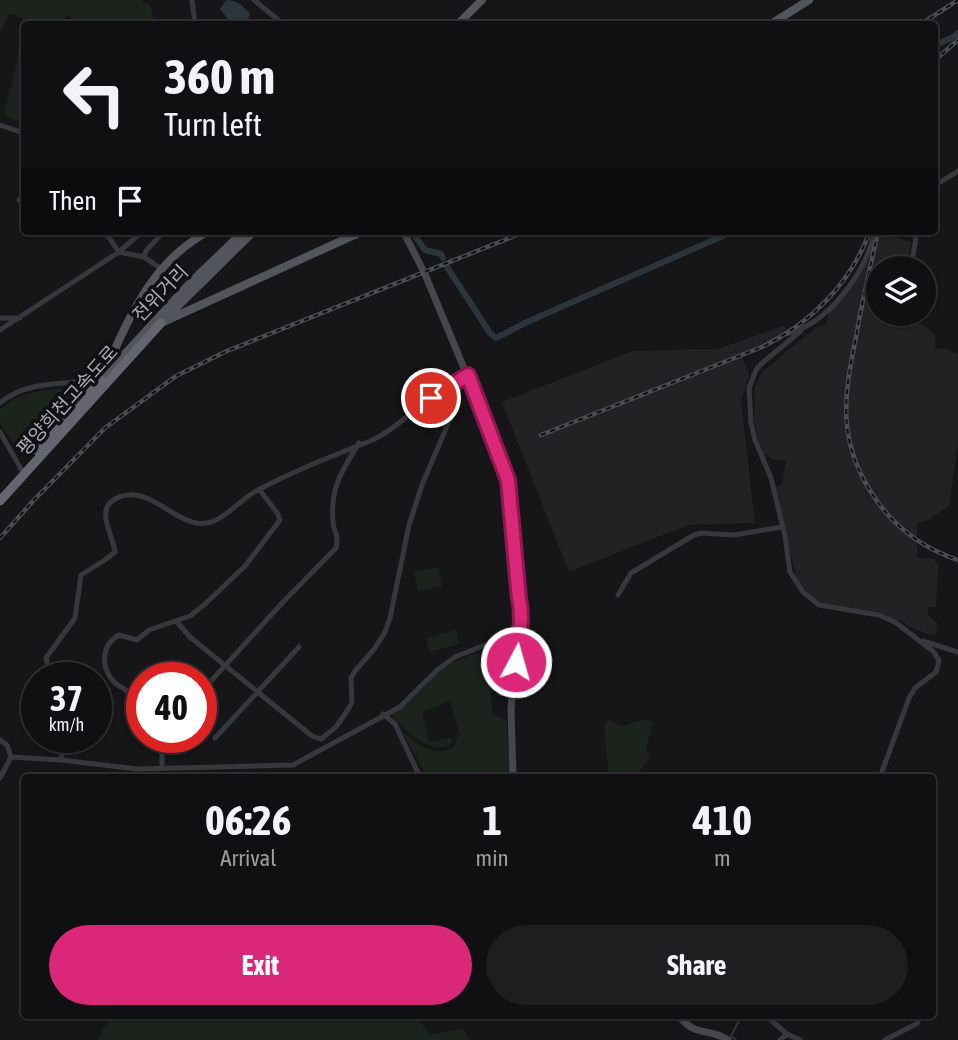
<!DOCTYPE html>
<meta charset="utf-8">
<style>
:root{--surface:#101012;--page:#1e1e20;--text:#f1f3f6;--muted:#9c9d9f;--line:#303032;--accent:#db2777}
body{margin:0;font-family:"Asap Condensed","Noto Sans KR",sans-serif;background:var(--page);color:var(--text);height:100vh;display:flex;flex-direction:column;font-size:26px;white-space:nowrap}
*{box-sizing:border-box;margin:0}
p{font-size:23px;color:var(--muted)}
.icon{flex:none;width:38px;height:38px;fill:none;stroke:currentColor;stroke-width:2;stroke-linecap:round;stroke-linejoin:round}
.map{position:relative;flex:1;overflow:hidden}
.sheet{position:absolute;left:21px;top:774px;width:915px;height:245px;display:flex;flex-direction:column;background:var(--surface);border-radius:7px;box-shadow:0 2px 5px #0004,0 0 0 2px var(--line)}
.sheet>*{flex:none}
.guide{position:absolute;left:21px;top:21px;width:917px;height:214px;border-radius:7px;box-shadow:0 2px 5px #0004,0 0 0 2px var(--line);background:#101012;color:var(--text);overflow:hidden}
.fabs{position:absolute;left:866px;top:256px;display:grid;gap:14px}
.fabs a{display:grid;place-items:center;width:70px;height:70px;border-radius:50%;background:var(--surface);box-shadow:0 2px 5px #0004,0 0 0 2px var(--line);font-size:35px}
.speed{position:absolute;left:21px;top:662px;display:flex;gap:14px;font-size:35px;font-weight:700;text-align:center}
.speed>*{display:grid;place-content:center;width:91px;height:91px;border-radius:50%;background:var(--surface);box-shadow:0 2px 5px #0004,0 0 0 2px var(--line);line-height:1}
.speed small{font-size:18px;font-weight:400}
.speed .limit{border:10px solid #d22;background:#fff;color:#111}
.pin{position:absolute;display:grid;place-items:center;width:60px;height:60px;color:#fff;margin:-30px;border:4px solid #fff;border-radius:50%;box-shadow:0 2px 7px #0007}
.me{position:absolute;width:77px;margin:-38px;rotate:6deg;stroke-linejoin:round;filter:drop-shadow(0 0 5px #0008)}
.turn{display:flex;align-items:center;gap:24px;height:147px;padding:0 28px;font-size:32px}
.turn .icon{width:91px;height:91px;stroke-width:2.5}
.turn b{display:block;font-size:49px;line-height:60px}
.then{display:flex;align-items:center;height:66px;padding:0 28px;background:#0003;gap:14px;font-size:26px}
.eta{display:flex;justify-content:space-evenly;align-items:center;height:119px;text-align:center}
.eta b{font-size:42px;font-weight:700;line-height:49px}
.primary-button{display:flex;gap:14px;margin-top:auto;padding:14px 28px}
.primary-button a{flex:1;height:80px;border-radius:42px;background:var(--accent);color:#fff;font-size:28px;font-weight:700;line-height:80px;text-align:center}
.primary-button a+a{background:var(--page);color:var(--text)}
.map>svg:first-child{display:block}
</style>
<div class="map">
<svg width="958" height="1040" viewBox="0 0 958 1040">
<rect width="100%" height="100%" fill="#161618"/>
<path fill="#222225" d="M877 232 911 242 907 268H878V313H900L899 320 922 324 935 335V349L944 348 958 354V442L949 506 926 521 917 523V558L934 559 938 564 936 607H928V615L937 623 936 634H927L906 625 902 620 898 621 879 612 826 604 814 599 797 581 775 486 782 485 786 460H773L768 457 769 455 764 454 760 448 754 420 755 388 762 372 818 326 825 325 829 313 871 257Z
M783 326 787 329 779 338 741 354 749 375 741 401 755 523 688 525 569 572 502 402 632 351 718 349Z"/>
<path fill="#1c231d" d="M0 0H140L150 5 155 24H77L67 15 60 24H24V125L4 114 16 66 23 19 14 14H9L0 33Z
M72 388V393L23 448 18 450 0 424V410C19 391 47 390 72 388Z
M438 567 442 586 418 591 414 572Z
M456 630 459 644 429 652 426 638Z
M491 650 511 668 509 672H499L488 676 493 714 507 721 509 777H427L402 731C416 743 440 761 456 744V738L460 736 450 701 422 712 429 742 451 738V743C434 759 401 728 391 713 413 705 423 684 441 670 456 659 473 654 491 650Z
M609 719 621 727 645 719 653 722 646 748 650 758 638 773 640 777H609L604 726Z
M111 1015H416L430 1035 464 1028 468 1040H97Z"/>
<path fill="#2c353c" d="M226 0C236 0 244 6 250 14L247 21 238 24 227 18 220 9Z"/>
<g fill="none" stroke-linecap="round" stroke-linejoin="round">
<path stroke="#2c353c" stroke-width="2" d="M736 1040 731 1036 742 1015"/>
<path stroke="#2c353c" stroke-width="6" d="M934 47C941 40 951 41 958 33
M412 232 425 250 441 254 443 258
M447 267 490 333 496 338 527 322 734 231"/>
<path stroke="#37383d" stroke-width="5" d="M192 0 195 24
M254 0 283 24
M0 125 24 133
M934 186 958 171
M19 200 24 202
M99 231 108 236 119 252 144 257
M160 268 144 257 146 251 164 231
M911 268 917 231
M905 313 906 314
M0 318H20
M0 330 119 252 143 231
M801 331 762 363 756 370 749 388 751 423 755 440 771 478 785 536 790 572 803 592 819 605 879 615 895 622 934 652 939 661 936 672 915 688 909 698 880 777
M786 334C829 324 866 272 875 231
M0 403C26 380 68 384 101 380
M0 432 21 469
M618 595 631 573 694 535 701 533 734 535 782 527
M177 622 190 637 312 736 321 739 336 727 349 708 352 702 351 678 355 671 375 648 385 632 390 618 409 525 422 485 453 412 452 385
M923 641 958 652
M51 677 46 658 75 618 81 575 105 560 115 552C113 535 95 510 115 499 151 479 180 536 214 521 230 514 242 498 258 490 294 471 332 456 370 441 393 431 411 412 431 398 443 390 456 383 468 375
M201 692 283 602 336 548C339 534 334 534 333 522 330 487 342 471 359 443
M383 714 395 724 420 777
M142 729C135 718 138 707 132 697 128 689 121 688 115 683 100 668 101 645 119 635L137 640 149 630 190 616 205 604 245 566 280 520 278 514 259 489
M147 737 162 752
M215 738 299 647
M0 740 7 745 11 757 0 778
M11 757 61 760 137 769 293 765 400 707 437 670 455 657 490 643 517 637
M61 760 64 737
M162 768V746L166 737
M765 1015 787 1034 780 1040
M787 1034 800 1040
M885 1040 918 1023"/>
<path stroke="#45474d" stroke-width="7" d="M403 231 424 272 503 462 508 480 519 599 523 613 517 637 511 709 513 777
M678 1015C697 1039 707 1026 728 1040"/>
<path stroke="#53555c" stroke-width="8" d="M458 24 482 0
M771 24 809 0
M338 231 355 235
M164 320 254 231
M161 323 363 231
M105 371C130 316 152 261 209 231
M101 380 191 282 244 231"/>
<path stroke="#63666e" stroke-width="9" d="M37 451 101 380
M0 501 161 323"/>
<defs>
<path id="rail" d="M921 24 958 0
M934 61 958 40
M878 232C870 267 862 302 856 337 843 399 837 445 877 501 897 529 925 549 958 560
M541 435 762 347C811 323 851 283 870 231
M0 538 34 500 105 428 176 376 227 351 527 231"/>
</defs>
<use href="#rail" stroke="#4a4c52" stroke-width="4.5"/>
<use href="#rail" stroke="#111113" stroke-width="2" stroke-dasharray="5" stroke-linecap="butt"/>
</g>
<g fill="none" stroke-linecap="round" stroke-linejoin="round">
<defs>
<path id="route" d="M431 398 468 375 508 480 519 599C524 619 518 641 516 662"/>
</defs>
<use href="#route" stroke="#8e194d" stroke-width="18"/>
<use href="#route" stroke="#db2777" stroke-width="12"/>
</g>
<g text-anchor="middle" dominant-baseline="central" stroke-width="7" stroke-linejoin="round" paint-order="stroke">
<g font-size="19" fill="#a8adb8" stroke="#111113">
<text transform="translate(160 293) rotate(-46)">전위거리</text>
<text transform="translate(67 400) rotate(-48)">평양희천고속도로</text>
</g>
</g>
</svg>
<div class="fabs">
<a><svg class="icon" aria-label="layers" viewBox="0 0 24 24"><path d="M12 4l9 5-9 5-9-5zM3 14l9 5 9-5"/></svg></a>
</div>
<div class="speed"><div>37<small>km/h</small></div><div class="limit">40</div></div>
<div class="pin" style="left:431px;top:398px;background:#d93025"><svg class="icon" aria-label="arrive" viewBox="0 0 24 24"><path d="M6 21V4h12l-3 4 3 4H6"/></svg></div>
<svg class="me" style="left:516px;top:662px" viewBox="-20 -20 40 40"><circle r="17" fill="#db2777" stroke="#fff" stroke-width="3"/><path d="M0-11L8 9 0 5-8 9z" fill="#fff"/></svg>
<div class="guide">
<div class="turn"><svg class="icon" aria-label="left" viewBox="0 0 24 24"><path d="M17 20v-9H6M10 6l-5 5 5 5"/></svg><div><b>360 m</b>Turn left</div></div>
<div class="then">Then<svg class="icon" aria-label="arrive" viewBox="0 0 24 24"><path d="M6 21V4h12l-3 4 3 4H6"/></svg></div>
</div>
<section class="sheet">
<div class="eta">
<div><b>06:26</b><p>Arrival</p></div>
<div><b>1</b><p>min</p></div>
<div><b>410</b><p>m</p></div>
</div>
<div class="primary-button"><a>Exit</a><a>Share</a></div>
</section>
</div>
